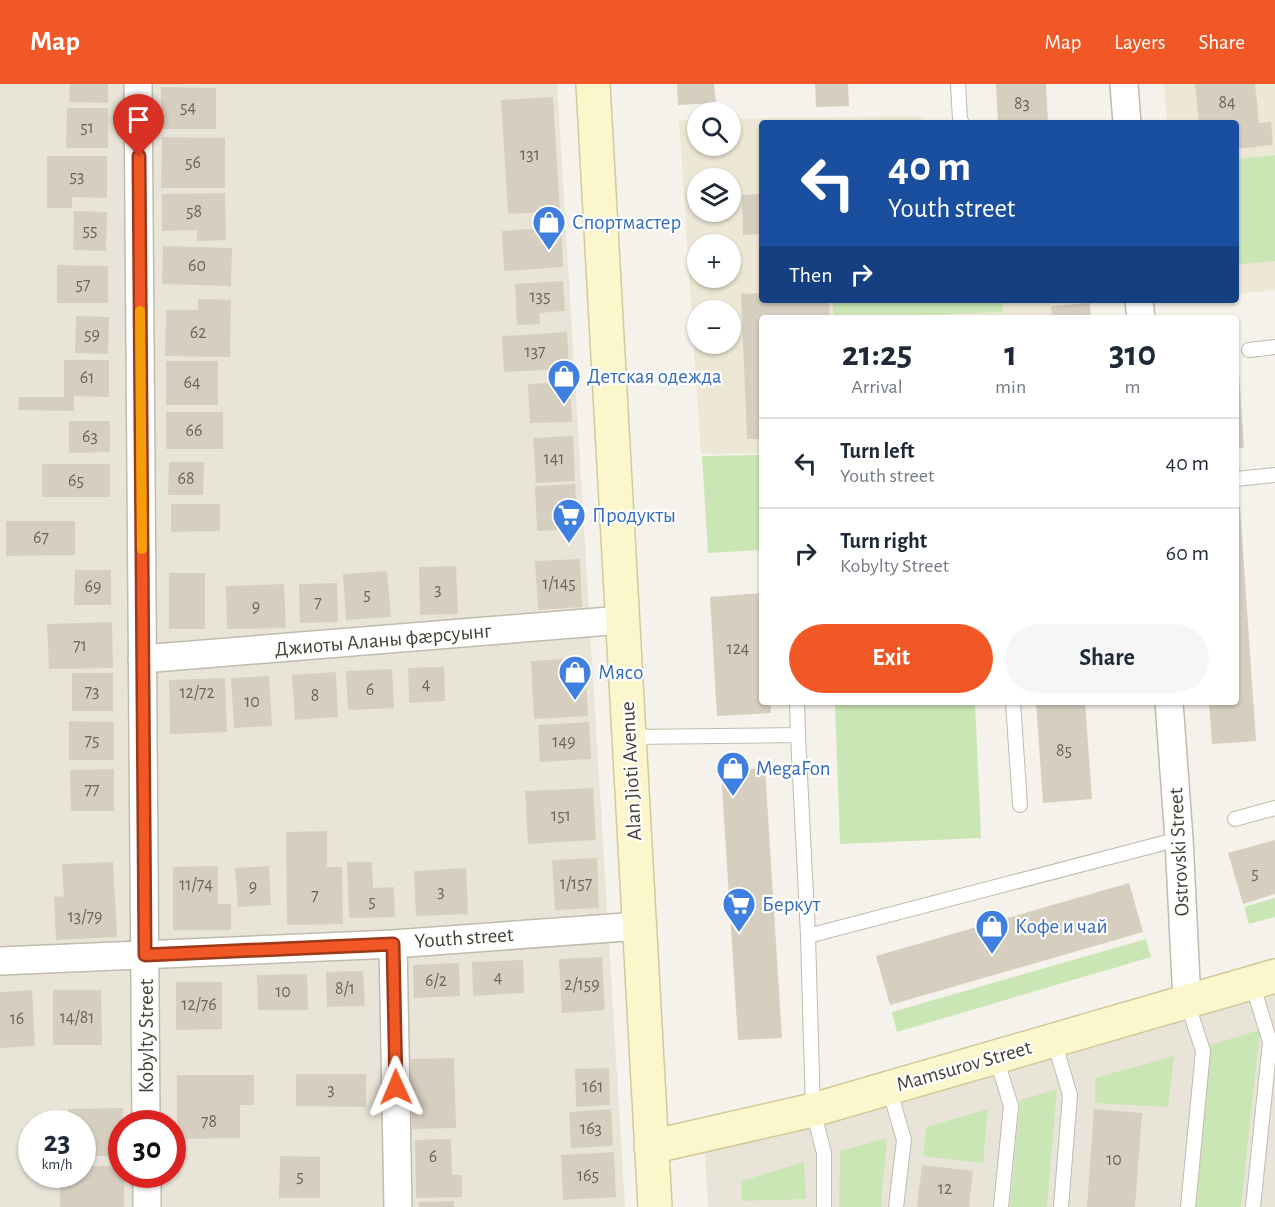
<!DOCTYPE html>
<meta charset="utf-8">
<style>
:root{--surface:#fff;--page:#f6f6f7;--text:#1f2937;--muted:#747a83;--line:#e0e1e3;--accent:#f15825}
body{margin:0;font-family:"Alegreya Sans",sans-serif;background:var(--page);color:var(--text);height:100vh;display:flex;flex-direction:column;font-size:22px;white-space:nowrap}
*{box-sizing:border-box;margin:0}
p{font-size:20px;color:var(--muted)}
.icon{flex:none;width:33px;height:33px;fill:none;stroke:currentColor;stroke-width:2;stroke-linecap:round;stroke-linejoin:round}
.map{position:relative;flex:1;overflow:hidden}
.side{position:absolute;left:759px;top:231px;width:480px;height:390px;display:flex;flex-direction:column;background:var(--surface);border-radius:6px;box-shadow:0 2px 4px #0004}
.side>*{flex:none}
.banner{position:absolute;left:759px;top:36px;width:480px;height:183px;border-radius:6px;box-shadow:0 2px 4px #0004;background:#1a4fa0;color:#fff;overflow:hidden}
.tools{position:absolute;left:687px;top:18px;display:grid;gap:12px}
.tools a{display:grid;place-items:center;width:54px;height:54px;border-radius:50%;background:var(--surface);box-shadow:0 2px 4px #0004;font-size:30px}
.speed{position:absolute;left:18px;top:1026px;display:flex;gap:12px;font-size:30px;font-weight:700;text-align:center}
.speed>*{display:grid;place-content:center;width:78px;height:78px;border-radius:50%;background:var(--surface);box-shadow:0 2px 4px #0004;line-height:1}
.speed small{font-size:15px;font-weight:400}
.speed .limit{border:9px solid #d22;background:#fff;color:#111}
.pin{position:absolute;display:grid;place-items:center;width:51px;height:51px;color:#fff;margin:-62px -26px;border-radius:50% 50% 50% 0;rotate:-45deg;box-shadow:0 0 6px #0007}
.pin .icon{rotate:45deg}
.me{position:absolute;width:66px;margin:-33px;rotate:359deg;stroke-linejoin:round;filter:drop-shadow(0 0 4px #0008)}
.turn{display:flex;align-items:center;gap:21px;height:126px;padding:0 30px;font-size:27px}
.turn .icon{width:78px;height:78px;stroke-width:2.5}
.turn b{display:block;font-size:42px;line-height:51px}
.then{display:flex;align-items:center;height:57px;padding:0 30px;background:#0003;gap:12px;font-size:22px}
.eta{display:flex;justify-content:space-evenly;align-items:center;height:102px;text-align:center}
.eta b{font-size:36px;font-weight:700;line-height:42px}
.button{display:flex;gap:12px;margin-top:auto;padding:12px 30px}
.button a{flex:1;height:69px;border-radius:36px;background:var(--accent);color:#fff;font-size:24px;font-weight:700;line-height:69px;text-align:center}
.button a+a{background:var(--page);color:var(--text)}
ul{padding:0;list-style:none}
li{display:flex;align-items:center;gap:18px;height:90px;padding:0 30px;border-top:2px solid var(--line)}
li div{flex:1}
li b{display:block;font-size:22px}
li em{font-style:normal}
header{display:flex;align-items:center;gap:36px;box-sizing:border-box;height:84px;padding:0 30px;background:var(--accent);color:#fff}
header strong{font-size:28px}
nav{display:flex;gap:33px;margin-inline-start:auto;font-size:21px}
.map>svg:first-child{display:block}
</style>
<header>
<strong>Map</strong>
<nav><a>Map</a><a>Layers</a><a>Share</a></nav>
</header>
<div class="map">
<svg width="1275" height="1123" viewBox="0 0 1275 1123">
<rect width="100%" height="100%" fill="#f4f2ea"/>
<path fill="#e8e5d8" fill-rule="evenodd" d="M0 0H557L625 1123H0ZM32 1040H82V1090H32ZM122 1040H172V1090H122Z
M1275 906V1123H708L705 1067Z"/>
<path fill="#ede8d5" fill-rule="evenodd" d="M1164 0H1275V206L1236 210V39H1167Z
M921 32 927 39H762V216H1051L1052 234H762V369L701 370 679 36H697L698 62H730L731 35ZM698 94H730V128H698ZM698 160H730V194H698ZM698 226H730V260H698Z"/>
<path fill="#cbe6b5" d="M1275 71V177L1236 181V75Z
M832 216H1002L1003 228 834 234Z
M762 371V466L708 469 702 372Z
M867 618H975L981 754 840 760 835 619Z
M1275 814V833L1249 840 1244 823Z
M1146 855 1151 873 897 948 892 928Z
M1260 946 1241 1123H1196L1210 961Z
M1174 972 1168 1023 1095 1019V994Z
M1057 1005 1047 1123H1010L1020 1016Z
M988 1025 983 1079 923 1072 926 1043Z
M887 1054 881 1123H839L840 1067Z
M804 1078 806 1115 742 1117 741 1097Z"/>
<path fill="#d6cfc0" d="M70 0H108V19L69 18Z
M677 0H714L716 19 678 21Z
M815 0H848L849 22 816 23Z
M996 0H1046L1048 39H998Z
M1195 0H1255L1259 39 1271 38 1273 61 1236 65V39H1199Z
M161 3 216 4V45H161Z
M553 13 560 127 508 130 501 16Z
M67 24H108V64H66Z
M162 53 225 54V104H161Z
M47 72H107V114L72 113V124H47Z
M225 109 226 156 197 157V146L162 147V110Z
M762 110V150L743 151 742 111Z
M74 127 107 128 106 167 73 166Z
M561 143 563 183 504 187 502 147Z
M163 162 232 164 231 202 162 200Z
M57 181 108 182V219H57Z
M563 197 565 227 539 229 540 240 517 241 515 200Z
M762 209V216H829L830 234H762V355H747L741 210Z
M198 215 231 216 230 273 165 272 166 226H198Z
M1090 219 1091 234H1052L1051 222Z
M76 232 109 233 108 270 75 269Z
M567 248 569 285 504 288 502 252Z
M1236 274H1238L1244 364H1236Z
M64 276H109V313L74 312V327L18 326 19 313H64Z
M166 277H218V321H166Z
M570 298 572 338 530 339 528 300Z
M166 328H223V365H166Z
M69 337H110V368L69 369Z
M573 352 575 397 536 399 533 354Z
M169 378H204L203 411H168Z
M42 380H110V413H42Z
M575 400 578 445 537 447 535 402Z
M171 420H220V447L171 448Z
M1236 423H1240L1256 657 1212 660 1209 618H1236Z
M6 437H75V471L6 472Z
M580 475 582 523 538 526 535 477Z
M456 482 458 530 420 531 419 483Z
M75 486H111V521H74Z
M387 487 391 533 346 536 343 490Z
M169 489H205V545H169Z
M337 499 338 538 300 539 299 500Z
M284 500 286 544 227 545 226 502Z
M762 509V618H770L771 629 717 632 710 513Z
M112 538 113 584 49 585 47 540Z
M585 574 588 632 534 635 531 577Z
M444 583 445 617 409 619 408 584Z
M392 585 394 624 348 626 346 587Z
M336 588 338 633 295 636 292 591Z
M72 589H113V627H72Z
M269 592 272 642 234 644 231 594Z
M225 594 227 648 170 650 169 596Z
M1036 618H1085L1092 715 1043 719Z
M69 637 114 638V676H69Z
M589 638 591 675 540 678 538 641Z
M765 684 782 954 738 956 721 687Z
M114 685V727H71L70 686Z
M593 704 596 756 528 760 525 707Z
M327 747V783H342L343 840 287 841 286 748Z
M1275 756V810L1243 820 1228 769Z
M597 774 599 824 555 826 552 776Z
M113 778 117 853 56 856 54 813 64 812 62 780Z
M347 778H372L373 804 394 803 395 833 349 834Z
M218 782V820H231V846H173V783Z
M269 782 271 821 238 823 235 784Z
M466 784 468 830 416 832 414 787Z
M1129 799 1143 848 890 921 876 872Z
M602 873 605 926 562 929 559 875Z
M523 876 524 909 473 912 472 878Z
M459 879 460 912 414 914 413 881Z
M363 887 365 922 327 923 326 888Z
M307 890 308 926H258L257 891Z
M176 898H222V945L176 946Z
M32 906 35 962 0 964V908Z
M53 906H101L102 961H53Z
M454 974 456 1044 412 1045 410 975Z
M609 984 610 1021 576 1023 575 985Z
M296 990H366V1023L296 1022Z
M177 991H254V1021H240V1054L177 1055Z
M123 1024 122 1072H82V1040H68V1025Z
M611 1025 613 1062 571 1064 569 1028Z
M1094 1025 1142 1029 1135 1123H1087Z
M451 1055 452 1091H462V1113L416 1114 415 1056Z
M614 1068 616 1113 563 1116 561 1071Z
M280 1072 320 1073V1114H279Z
M922 1081 973 1087 969 1123H917Z
M82 1082H122V1090H124V1123H60V1090H82Z
M454 1117V1123H419L418 1118Z"/>
<g fill="none" stroke-linecap="round" stroke-linejoin="round">
<defs>
<path id="lane" d="M958 0 960 36 962 39
M1249 266 1275 263
M1236 395 1275 391
M1013 618 1020 721
M798 651 808 852 813 1026 824 1069V1123
M629 653 798 651 797 618
M1235 735 1275 724
M808 852 1179 755
M1252 899 1270 958 1253 1123
M1187 918 1203 967 1188 1123
M1054 957 1070 1011 1061 1123
M996 973 1011 1022 1001 1123
M889 1004 904 1056 896 1123"/>
<path id="street" d="M138 0 146 1040
M1124 0 1127 39
M1139 216 1141 234
M142 575 622 536
M1169 618 1179 755 1187 918
M393 860 398 1123
M0 877 393 860 639 842
M147 1090V1123"/>
<path id="secondary" d="M593 0 655 1123
M651 1063 813 1026 1275 892"/>
</defs>
<use href="#lane" stroke="#c0bbad" stroke-width="16"/>
<use href="#street" stroke="#c0bbad" stroke-width="30"/>
<use href="#secondary" stroke="#d2c99b" stroke-width="36"/>
<use href="#lane" stroke="#fff" stroke-width="14"/>
<use href="#street" stroke="#fff" stroke-width="27"/>
<use href="#secondary" stroke="#fcf6cc" stroke-width="33"/>
</g>
<g fill="none" stroke-linecap="round" stroke-linejoin="round">
<defs>
<path id="route" d="M139 72 145 871 393 860 396 1003"/>
</defs>
<use href="#route" stroke="#9d3918" stroke-width="15"/>
<use href="#route" stroke="#f15825" stroke-width="10"/>
<path stroke="#f59e0b" stroke-width="10" d="M140 227 142 465"/>
</g>
<defs>
<symbol id="shop-pin" viewBox="-11 -11 22 30"><path d="M0 17L-7.5 6A9.5 9.5 0 1 1 7.5 6Z" fill="#3f7fe0" stroke="#fff"/><path d="M-5-2.5h2.3a2.7 3.5 0 0 1 5.4 0H5L5.5 6h-11ZM-1.5-2.5h3a1.5 2.3 0 0 0-3 0Z" fill="#fff"/></symbol>
<symbol id="supermarket-pin" viewBox="-11 -11 22 30"><path d="M0 17L-7.5 6A9.5 9.5 0 1 1 7.5 6Z" fill="#3f7fe0" stroke="#fff"/><path d="M-6-5.5h2.5l.6 2H6L4.5 2H-2.5L-4.4-4H-6ZM-1.5 3.2a1.3 1.3 0 1 0 .1 0ZM3 3.2a1.3 1.3 0 1 0 .1 0Z" fill="#fff"/></symbol>
</defs>
<g fill-rule="evenodd">
<use href="#shop-pin" x="530" y="119" width="38" height="52"/>
<use href="#shop-pin" x="545" y="273" width="38" height="52"/>
<use href="#supermarket-pin" x="550" y="412" width="38" height="52"/>
<use href="#shop-pin" x="556" y="569" width="38" height="52"/>
<use href="#shop-pin" x="714" y="665" width="38" height="52"/>
<use href="#supermarket-pin" x="720" y="801" width="38" height="52"/>
<use href="#shop-pin" x="973" y="823" width="38" height="52"/>
</g>
<g text-anchor="middle" dominant-baseline="central" stroke-width="4.5" stroke-linejoin="round" paint-order="stroke">
<g font-size="18" fill="#6c665a">
<text x="1227" y="19">84</text>
<text x="1022" y="20">83</text>
<text x="188" y="24">54</text>
<text x="87" y="44">51</text>
<text x="530" y="71">131</text>
<text x="193" y="79">56</text>
<text x="77" y="93">53</text>
<text x="194" y="128">58</text>
<text x="90" y="147">55</text>
<text x="197" y="182">60</text>
<text x="83" y="201">57</text>
<text x="540" y="213">135</text>
<text x="198" y="249">62</text>
<text x="92" y="251">59</text>
<text x="535" y="268">137</text>
<text x="87" y="294">61</text>
<text x="192" y="299">64</text>
<text x="194" y="347">66</text>
<text x="90" y="353">63</text>
<text x="554" y="375">141</text>
<text x="186" y="395">68</text>
<text x="76" y="397">65</text>
<text x="41" y="454">67</text>
<text x="559" y="500">1/145</text>
<text x="93" y="503">69</text>
<text x="438" y="506">3</text>
<text x="367" y="511">5</text>
<text x="318" y="519">7</text>
<text x="256" y="523">9</text>
<text x="80" y="562">71</text>
<text x="738" y="565">124</text>
<text x="426" y="601">4</text>
<text x="370" y="606">6</text>
<text x="92" y="608">73</text>
<text x="197" y="609">12/72</text>
<text x="315" y="612">8</text>
<text x="252" y="618">10</text>
<text x="92" y="657">75</text>
<text x="564" y="658">149</text>
<text x="1064" y="667">85</text>
<text x="92" y="706">77</text>
<text x="561" y="732">151</text>
<text x="1255" y="790">5</text>
<text x="576" y="800">1/157</text>
<text x="196" y="801">11/74</text>
<text x="253" y="803">9</text>
<text x="441" y="808">3</text>
<text x="315" y="812">7</text>
<text x="372" y="818">5</text>
<text x="85" y="833">13/79</text>
<text x="498" y="894">4</text>
<text x="436" y="897">6/2</text>
<text x="582" y="901">2/159</text>
<text x="345" y="905">8/1</text>
<text x="283" y="908">10</text>
<text x="199" y="921">12/76</text>
<text x="77" y="934">14/81</text>
<text x="17" y="935">16</text>
<text x="593" y="1003">161</text>
<text x="331" y="1006">3</text>
<text x="209" y="1038">78</text>
<text x="591" y="1045">163</text>
<text x="433" y="1073">6</text>
<text x="1114" y="1076">10</text>
<text x="588" y="1092">165</text>
<text x="300" y="1093">5</text>
<text x="945" y="1105">12</text>
</g>
<g font-size="21" fill="#366cbe" stroke="#fff" text-anchor="start">
<text x="572" y="138">Спортмастер</text>
<text x="587" y="292">Детская одежда</text>
<text x="592" y="431">Продукты</text>
<text x="598" y="588">Мясо</text>
<text x="756" y="684">MegaFon</text>
<text x="762" y="820">Беркут</text>
<text x="1015" y="842">Кофе и чай</text>
</g>
<g font-size="21" fill="#484338" stroke="#fff">
<text transform="translate(383 556) rotate(-5)">Джиоты Аланы фæрсуынг</text>
<text transform="translate(631 687) rotate(-93)">Alan Jioti Avenue</text>
<text transform="translate(1179 768) rotate(-93)">Ostrovski Street</text>
<text transform="translate(464 854) rotate(-4)">Youth street</text>
<text transform="translate(146 952) rotate(-90)">Kobylty Street</text>
<text transform="translate(964 982) rotate(-16)">Mamsurov Street</text>
</g>
</g>
</svg>
<div class="tools">
<a><svg class="icon" aria-label="search" viewBox="0 0 24 24"><circle cx="10" cy="10" r="6"/><path d="M15 15l6 6"/></svg></a>
<a><svg class="icon" aria-label="layers" viewBox="0 0 24 24"><path d="M12 4l9 5-9 5-9-5zM3 14l9 5 9-5"/></svg></a>
<a>+</a>
<a>−</a>
</div>
<div class="speed"><div>23<small>km/h</small></div><div class="limit">30</div></div>
<div class="pin" style="left:139px;top:72px;background:#d93025"><svg class="icon" aria-label="arrive" viewBox="0 0 24 24"><path d="M6 21V4h12l-3 4 3 4H6"/></svg></div>
<svg class="me" style="left:396px;top:1003px" viewBox="-20 -20 40 40"><path d="M0-17L14 15 0 8-14 15z" fill="#f15825" stroke="#fff" stroke-width="4"/></svg>
<div class="banner">
<div class="turn"><svg class="icon" aria-label="left" viewBox="0 0 24 24"><path d="M17 20v-9H6M10 6l-5 5 5 5"/></svg><div><b>40 m</b>Youth street</div></div>
<div class="then">Then<svg class="icon" aria-label="right" viewBox="0 0 24 24"><path d="M7 20v-9h11M14 6l5 5-5 5"/></svg></div>
</div>
<section class="side">
<div class="eta">
<div><b>21:25</b><p>Arrival</p></div>
<div><b>1</b><p>min</p></div>
<div><b>310</b><p>m</p></div>
</div>
<ul>
<li><svg class="icon" aria-label="left" viewBox="0 0 24 24"><path d="M17 20v-9H6M10 6l-5 5 5 5"/></svg><div><b>Turn left</b><p>Youth street</p></div><em>40 m</em></li>
<li><svg class="icon" aria-label="right" viewBox="0 0 24 24"><path d="M7 20v-9h11M14 6l5 5-5 5"/></svg><div><b>Turn right</b><p>Kobylty Street</p></div><em>60 m</em></li>
</ul>
<div class="button"><a>Exit</a><a>Share</a></div>
</section>
</div>
